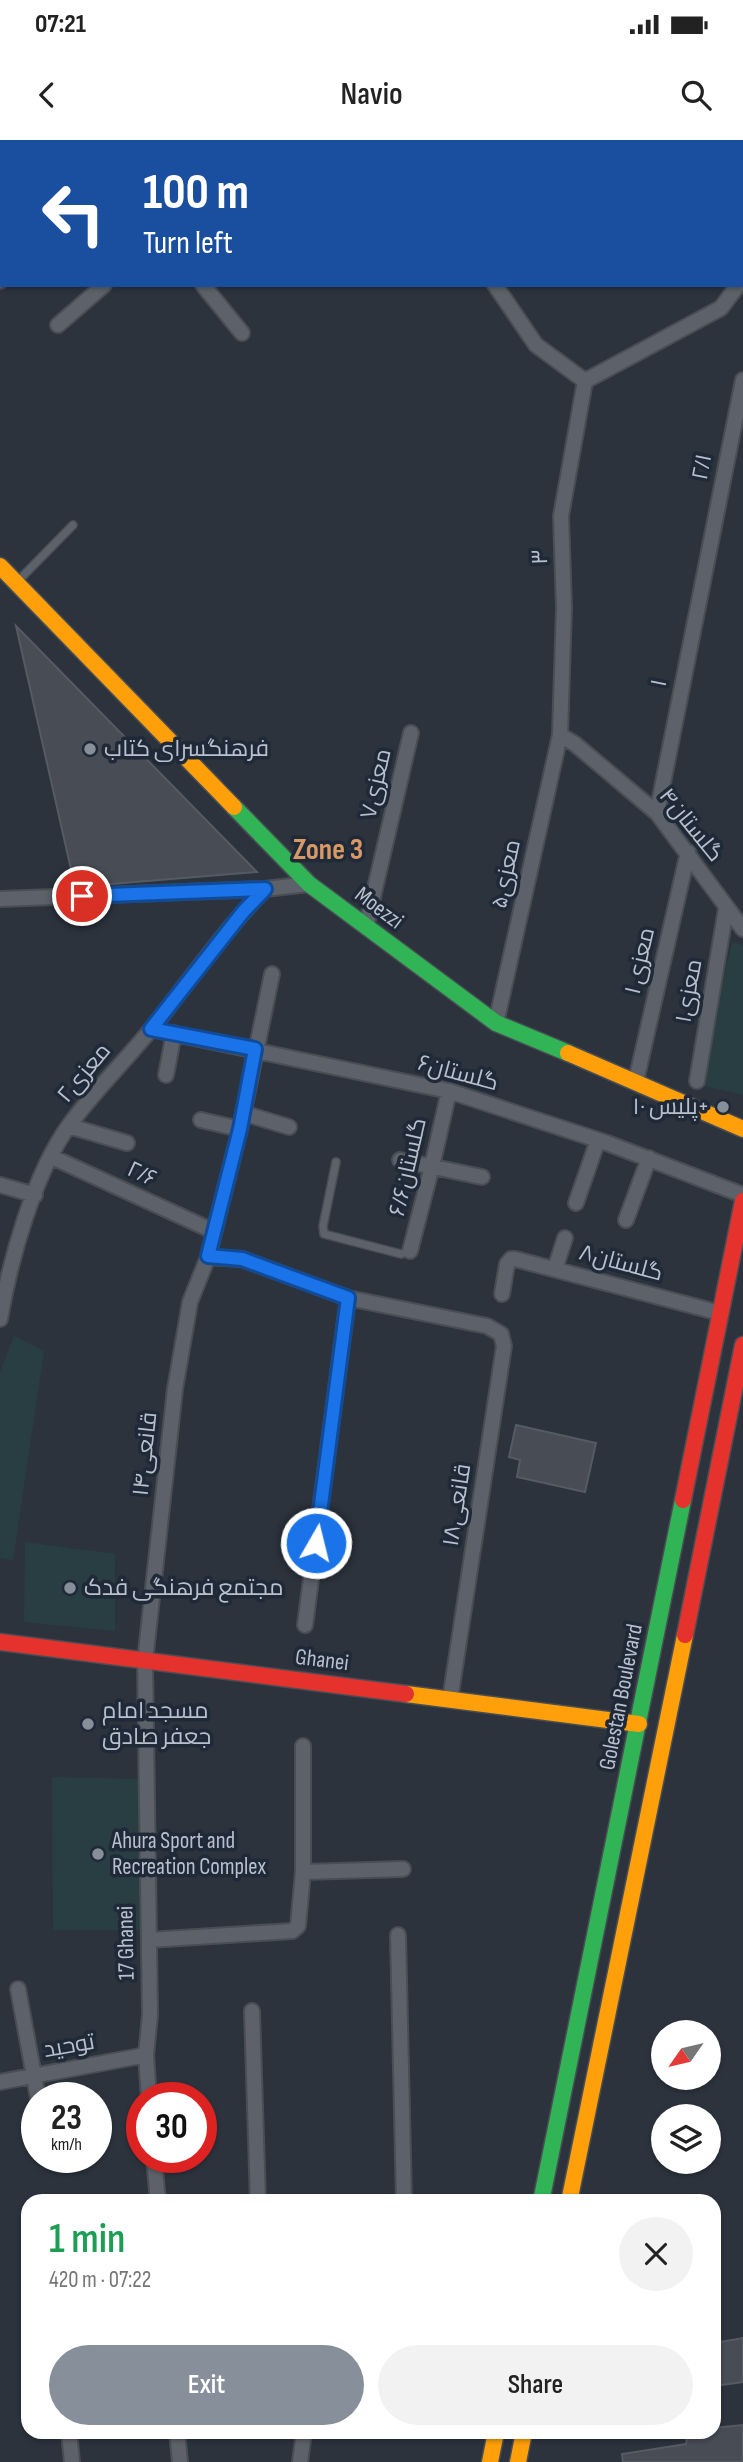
<!DOCTYPE html>
<meta charset="utf-8">
<style>
:root{--surface:#fff;--page:#f2f2f2;--text:#222;--muted:#767676;--accent:#878f9a}
body{margin:0;font-family:"Sofia Sans Condensed",Cairo,sans-serif;background:var(--page);color:var(--text);height:100vh;display:flex;flex-direction:column;font-size:26px;white-space:nowrap}
*{box-sizing:border-box;margin:0}
p{font-size:23px;color:var(--muted)}
.icon{flex:none;width:38px;height:38px;fill:none;stroke:currentColor;stroke-width:2;stroke-linecap:round;stroke-linejoin:round}
.map{position:relative;flex:1;overflow:hidden}
.panel{position:absolute;left:21px;top:2054px;width:700px;height:245px;display:flex;flex-direction:column;background:var(--surface);border-radius:21px;box-shadow:0 2px 5px #0004}
.panel>*{flex:none}
.hud{position:absolute;left:0px;top:0px;width:744px;height:147px;box-shadow:0 2px 5px #0004;background:#1a4fa0;color:#fff;overflow:hidden}
.needle{width:46px;rotate:236deg}
.buttons{position:absolute;left:651px;top:1880px;display:grid;gap:14px}
.buttons a{display:grid;place-items:center;width:70px;height:70px;border-radius:50%;background:var(--surface);box-shadow:0 2px 5px #0004;font-size:35px}
.speed{position:absolute;left:21px;top:1942px;display:flex;gap:14px;font-size:35px;font-weight:700;text-align:center}
.speed>*{display:grid;place-content:center;width:91px;height:91px;border-radius:50%;background:var(--surface);box-shadow:0 2px 5px #0004;line-height:1}
.speed small{font-size:18px;font-weight:400}
.speed .limit{border:10px solid #d22;background:#fff;color:#111}
.pin{position:absolute;display:grid;place-items:center;width:60px;height:60px;color:#fff;margin:-30px;border:4px solid #fff;border-radius:50%;box-shadow:0 2px 7px #0007}
.me{position:absolute;width:77px;margin:-38px;rotate:8deg;stroke-linejoin:round;filter:drop-shadow(0 0 5px #0008)}
.turn{display:flex;align-items:center;gap:24px;height:147px;padding:0 28px;font-size:32px}
.turn .icon{width:91px;height:91px;stroke-width:2.5}
.turn b{display:block;font-size:49px;line-height:60px}
.round{display:grid;place-items:center;flex:none;width:74px;height:74px;border-radius:37px;background:var(--page)}
.headline{display:flex;align-items:center;justify-content:space-between;height:119px;padding:0 28px}
h1{font-size:42px;font-weight:600;line-height:52px;color:#1e9e55}
.action{display:flex;gap:14px;margin-top:auto;padding:14px 28px}
.action a{flex:1;height:80px;border-radius:42px;background:var(--accent);color:#fff;font-size:28px;font-weight:600;line-height:80px;text-align:center}
.action a+a{background:var(--page);color:var(--text)}
.status{display:flex;justify-content:space-between;align-items:center;height:49px;padding:0 35px;background:var(--surface);direction:ltr}
.status svg{height:19px;fill:currentColor}
header{display:flex;justify-content:space-between;align-items:center;height:91px;padding:0 28px;background:var(--surface);font-size:32px;font-weight:600}
.map>svg:first-child{display:block}
</style>
<div class="status"><b>07:21</b><svg viewBox="0 0 49 12"><path d="M0 12V9h3v3zM5 12V6h3v6zM10 12V3h3v9zM15 12V0h3v12zM26 1h20v11H26zM47 4h2v5h-2z"/></svg></div>
<header><svg class="icon" aria-label="back" viewBox="0 0 24 24"><path d="M15 5l-7 7 7 7"/></svg>Navio<svg class="icon" aria-label="search" viewBox="0 0 24 24"><circle cx="10" cy="10" r="6"/><path d="M15 15l6 6"/></svg></header>
<div class="map">
<svg width="743" height="2322" viewBox="0 0 743 2322">
<rect width="100%" height="100%" fill="#2c333d"/>
<path fill="#293e43" d="M732 802 743 805V955L700 945Z
M14 1196 44 1211 13 1420 0 1418V1232Z
M25 1402 115 1414V1491L24 1482Z
M52 1637 142 1639 146 1790H53Z"/>
<path fill="#474c55" stroke="#555b64" stroke-width="2" d="M16 486 257 732 75 747Z
M516 1285 596 1303 585 1352 517 1337 520 1320 509 1317Z
M743 2198V2242L714 2246V2203Z
M743 2285V2322H623L622 2314 686 2304 687 2298 699 2295V2292H714V2288Z"/>
<g fill="none" stroke-linecap="round" stroke-linejoin="round">
<defs>
<path id="lane" d="M17 442 73 385
M336 1022 323 1086 324 1094 401 1114 410 1111"/>
<path id="street" d="M382 0 383 2
M524 0 526 2
M82 2 83 0
M228 2 229 0
M441 2 443 0
M714 2 716 0
M0 141 2 138
M203 145 242 193
M495 145 536 205 585 241
M58 185 104 145
M585 241 721 168 738 145
M560 595 575 604 657 673 743 789
M657 673 743 240
M0 759 265 749 309 744
M366 787 411 593
M496 883 560 595 564 468 561 376 585 241
M151 889 449 951 607 1003 743 1055
M166 935 174 893
M636 941 688 712
M697 941 726 769
M243 973 289 987
M201 980 240 989
M69 986 127 1003
M52 1017 213 1091
M400 1020 482 1037
M0 1045 35 1055
M576 1063 598 1000
M626 1080 649 1018
M410 1111 432 1026 449 951
M208 1117 242 1119 348 1158 487 1186 501 1194 504 1206 450 1560
M555 1129 565 1098
M502 1154 507 1124 511 1119H515L720 1173
M0 1179C10 1120 34 1033 70 984 97 948 129 917 157 882 192 837 225 790 265 749
M305 1485 348 1158
M303 1732 403 1729
M398 1795 404 2062
M149 1800 292 1791 298 1786 303 1732V1606
M18 1849 38 1958
M252 1871 258 2062
M0 1942 146 1915
M149 1958 146 1915 150 1875 145 1521 175 1249 190 1162 208 1117 240 989 272 834
M154 2018 158 2062
M69 2292 72 2322
M177 2292 180 2322
M300 2322 304 2292"/>
<path id="fast" d="M234 667 309 744 496 883 568 913
M541 2062 683 1360"/>
<path id="slow" d="M0 426 234 667
M568 913 743 989
M406 1554 639 1584
M569 2062 685 1495
M490 2322 496 2292
M518 2322 524 2292"/>
<path id="jam" d="M683 1360 743 1061
M685 1495 743 1205
M0 1502 406 1554"/>
</defs>
<use href="#lane" stroke="#494e55" stroke-width="10"/>
<use href="#street" stroke="#494e55" stroke-width="18"/>
<use href="#fast" stroke="#494e55" stroke-width="19"/>
<use href="#slow" stroke="#494e55" stroke-width="19"/>
<use href="#jam" stroke="#494e55" stroke-width="19"/>
<use href="#lane" stroke="#5d626a" stroke-width="7"/>
<use href="#street" stroke="#5d626a" stroke-width="14"/>
<use href="#fast" stroke="#30b455" stroke-width="16"/>
<use href="#slow" stroke="#ff9f0a" stroke-width="16"/>
<use href="#jam" stroke="#e5322d" stroke-width="16"/>
</g>
<g fill="none" stroke-linecap="round" stroke-linejoin="round">
<defs>
<path id="route" d="M82 756 265 749 243 772 151 889 255 909 240 989 208 1116 242 1119 348 1158 316 1403"/>
</defs>
<use href="#route" stroke="#114b97" stroke-width="18"/>
<use href="#route" stroke="#1a73e8" stroke-width="12"/>
</g>
<g fill="#878f9a" stroke="#1f2938" stroke-width="2.5">
<circle cx="90" cy="609" r="7"/>
<circle cx="723" cy="967" r="7"/>
<circle cx="70" cy="1448" r="7"/>
<circle cx="88" cy="1584" r="7"/>
<circle cx="98" cy="1714" r="7"/>
</g>
<g text-anchor="middle" dominant-baseline="central" stroke-width="7" stroke-linejoin="round" paint-order="stroke">
<g font-size="23" fill="#b8c0cc" stroke="#1f2938">
<text transform="translate(702 327) rotate(-79)">۲/۱</text>
<text transform="translate(540 417) rotate(-92)">۳</text>
<text transform="translate(659 543) rotate(-79)">۱</text>
<text transform="translate(376 644) rotate(-77)">۷معزی</text>
<text transform="translate(691 685) rotate(51)">گلستان۴</text>
<text transform="translate(506 734) rotate(-78)">۵معزی</text>
<text transform="translate(379 768) rotate(37)">Moezzi</text>
<text transform="translate(640 821) rotate(-77)">معزی ۱</text>
<text transform="translate(689 851) rotate(-80)">۱معزی</text>
<text transform="translate(84 933) rotate(-50)">۲معزی</text>
<text transform="translate(458 933) rotate(15)">گلستان۶</text>
<text transform="translate(408 1027) rotate(-77)">۶/۶گلستان</text>
<text transform="translate(142 1034) rotate(25)">۲/۶</text>
<text transform="translate(621 1123) rotate(15)">گلستان۸</text>
<text transform="translate(145 1314) rotate(-84)">۱۴قانعی</text>
<text transform="translate(457 1365) rotate(-81)">۱۸قانعی</text>
<text transform="translate(322 1520) rotate(7)">Ghanei</text>
<text transform="translate(621 1557) rotate(-79)">Golestan Boulevard</text>
<text transform="translate(126 1803) rotate(-91)">17 Ghanei</text>
<text transform="translate(69 1906) rotate(-10)">توحید</text>
</g>
<g font-size="23" fill="#b8c0cc" stroke="#1f2938" text-anchor="start">
<text x="104" y="609">فرهنگسرای کتاب</text>
<text x="709" y="967" text-anchor="end">پلیس ۱۰+</text>
<text x="84" y="1448">مجتمع فرهنگی فدک</text>
<text x="102" y="1571">مسجد امام<tspan x="102" dy="26">جعفر صادق</tspan></text>
<text x="112" y="1701">Ahura Sport and<tspan x="112" dy="26">Recreation Complex</tspan></text>
</g>
<g font-size="30" font-weight="bold" fill="#d89967" stroke="#1f2938">
<text x="328" y="710">Zone 3</text>
</g>
</g>
</svg>
<div class="buttons">
<a><svg class="needle" viewBox="-14 -14 28 28"><path d="M0-13l5 13h-10z" fill="#e53935"/><path d="M0 13l5-13h-10z" fill="#767676"/></svg></a>
<a><svg class="icon" aria-label="layers" viewBox="0 0 24 24"><path d="M12 4l9 5-9 5-9-5zM3 14l9 5 9-5"/></svg></a>
</div>
<div class="speed"><div>23<small>km/h</small></div><div class="limit">30</div></div>
<div class="pin" style="left:82px;top:756px;background:#d93025"><svg class="icon" aria-label="arrive" viewBox="0 0 24 24"><path d="M6 21V4h12l-3 4 3 4H6"/></svg></div>
<svg class="me" style="left:316px;top:1403px" viewBox="-20 -20 40 40"><circle r="17" fill="#1a73e8" stroke="#fff" stroke-width="3"/><path d="M0-11L8 9 0 5-8 9z" fill="#fff"/></svg>
<div class="hud">
<div class="turn"><svg class="icon" aria-label="left" viewBox="0 0 24 24"><path d="M17 20v-9H6M10 6l-5 5 5 5"/></svg><div><b>100 m</b>Turn left</div></div>
</div>
<section class="panel">
<div class="headline"><div><h1>1 min</h1><p>420 m · 07:22</p></div><a class="round"><svg class="icon" aria-label="close" viewBox="0 0 24 24"><path d="M6 6l12 12M18 6L6 18"/></svg></a></div>
<div class="action"><a>Exit</a><a>Share</a></div>
</section>
</div>
